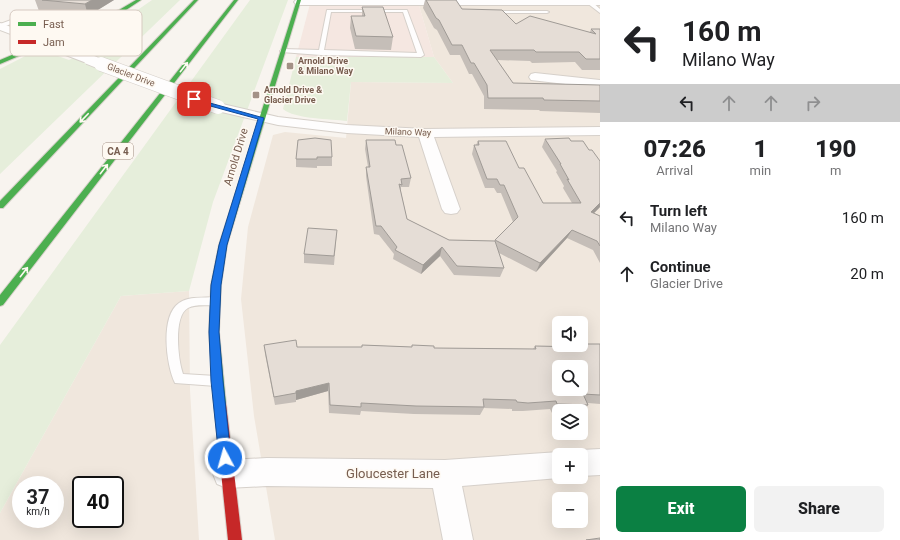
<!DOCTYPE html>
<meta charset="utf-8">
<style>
:root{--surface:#fff;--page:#f2f2f2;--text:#202124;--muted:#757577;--accent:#0b8043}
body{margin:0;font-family:Roboto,sans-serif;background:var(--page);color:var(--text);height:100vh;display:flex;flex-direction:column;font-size:15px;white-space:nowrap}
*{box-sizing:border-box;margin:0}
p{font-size:13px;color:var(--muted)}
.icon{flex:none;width:22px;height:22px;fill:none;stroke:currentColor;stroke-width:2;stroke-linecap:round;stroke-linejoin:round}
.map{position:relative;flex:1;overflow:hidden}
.drawer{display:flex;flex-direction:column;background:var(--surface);width:300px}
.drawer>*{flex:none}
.banner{background:#fff;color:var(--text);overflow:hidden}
.buttons{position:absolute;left:552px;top:316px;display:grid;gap:8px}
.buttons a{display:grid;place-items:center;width:36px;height:36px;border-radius:6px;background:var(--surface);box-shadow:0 4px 16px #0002;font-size:20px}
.speed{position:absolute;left:12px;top:476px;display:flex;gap:8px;font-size:20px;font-weight:700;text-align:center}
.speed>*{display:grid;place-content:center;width:52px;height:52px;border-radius:50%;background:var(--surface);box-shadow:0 4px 16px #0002;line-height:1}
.speed small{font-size:10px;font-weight:400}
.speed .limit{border:2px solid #111;border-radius:6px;background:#fff;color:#111}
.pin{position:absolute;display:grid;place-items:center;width:34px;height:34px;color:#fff;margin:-17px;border-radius:8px;box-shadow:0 2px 6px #0006}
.me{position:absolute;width:44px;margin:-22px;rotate:354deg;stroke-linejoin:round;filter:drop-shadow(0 0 3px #0008)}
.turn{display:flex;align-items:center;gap:14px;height:84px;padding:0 16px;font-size:18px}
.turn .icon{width:52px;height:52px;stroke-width:2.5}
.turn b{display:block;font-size:28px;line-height:34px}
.lanes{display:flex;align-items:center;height:38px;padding:0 16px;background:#0003;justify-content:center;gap:20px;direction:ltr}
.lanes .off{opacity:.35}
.eta{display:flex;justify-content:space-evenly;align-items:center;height:68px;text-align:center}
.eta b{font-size:24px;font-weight:800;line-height:28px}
.action{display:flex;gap:8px;margin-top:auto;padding:8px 16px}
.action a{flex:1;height:46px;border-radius:6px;background:var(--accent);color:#fff;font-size:16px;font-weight:800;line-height:46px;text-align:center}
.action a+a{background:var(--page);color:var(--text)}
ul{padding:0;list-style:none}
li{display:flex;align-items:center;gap:12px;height:56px;padding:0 16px}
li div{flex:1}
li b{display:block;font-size:15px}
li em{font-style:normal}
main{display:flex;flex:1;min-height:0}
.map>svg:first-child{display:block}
</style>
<main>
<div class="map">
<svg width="600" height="540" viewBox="0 0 600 540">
<rect width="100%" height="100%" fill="#f8f4ef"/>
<path fill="#f0e7dd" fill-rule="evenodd" d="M418 2H600V540H275L254 416 241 299 248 227 273 135 285 132 346 138 351 82 453 83 434 57ZM559 323H581V345H559ZM559 367H581V389H559ZM559 411H581V433H559ZM559 455H581V477H559ZM559 499H581V521H559Z
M189 291 190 390 199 540H0V513L121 296ZM21 485H55V519H21ZM81 485H115V519H81Z"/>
<path fill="#f5e7e1" d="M311 0 418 2 434 57H296Z"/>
<path fill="#e6eedb" d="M152 0H180L0 174V69L35 51H44L69 60 89 50 77 45 79 38 85 33 139 9Z
M250 0H288L213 202 189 291 121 296 0 513V345Z
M296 57H434L453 83 351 82 347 121C331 119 294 119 283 109Z"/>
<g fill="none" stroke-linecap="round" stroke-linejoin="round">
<defs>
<path id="lane" d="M587 1H591L600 9V13L587 3Z
M327 10H407L424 55 421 57 321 55 281 52 280 51 283 49 319 50ZM331 12H403L417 53 324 50Z
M488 11H547L549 12 547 13H488Z
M22 16 41 19 38 21 22 20 0 28V24Z
M215 297 219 298 220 301 219 304C209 307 197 303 188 308 173 316 178 360 183 374L216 376 220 377 222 381 220 385 216 386 175 383C166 365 160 316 179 303 189 296 203 298 215 297Z"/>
<path id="street" d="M296 0H600V5H299L296 4 294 2Z
M0 23 92 56 94 59 92 62H84L0 30Z
M535 73 600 80V88L531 80 529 77 531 74Z
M218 103 278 117 347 125 425 129 600 127V135L434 137 460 209 457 213 451 214 445 213 442 209 419 137 347 133 278 125 213 110 211 107 213 104Z
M600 449V475L581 476V455H571V454L581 450Z
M559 452 568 455H559V477H563L559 478 462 486 473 540H443L433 488 267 486 227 488 217 484 213 474 217 464 227 460 267 458 445 460Z"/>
<path id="fast" d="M136 0H141L123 12 0 64V60L119 10Z
M194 0H198L3 208H0V201Z
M234 0H238L3 305 0 306V295Z
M297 0H301L227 245 221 285 219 332 226 404 224 408 220 409 216 408 214 404 209 332 211 285 219 245Z"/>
<path id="jam" d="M220 399 224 400 226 404 242 540H228L214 404 216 400Z"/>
</defs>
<use href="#lane" stroke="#d6d0ca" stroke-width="2"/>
<use href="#street" stroke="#d6d0ca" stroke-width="2"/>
<use href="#fast" stroke="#d8d1cb" stroke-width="2"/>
<use href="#jam" stroke="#d8d1cb" stroke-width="2"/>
<use href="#lane" fill="#fefdfd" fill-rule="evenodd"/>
<use href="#street" fill="#fefdfd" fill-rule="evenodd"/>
<use href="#fast" fill="#4caf50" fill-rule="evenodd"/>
<use href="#jam" fill="#c62828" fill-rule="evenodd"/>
<defs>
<path id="street-bridge-far1" d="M88 59 103 65"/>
<path id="street-bridge" d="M101 64 218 107"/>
</defs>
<use href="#street-bridge-far1" stroke="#d6d0ca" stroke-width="12" stroke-linecap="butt"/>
<use href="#street-bridge" stroke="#d6d0ca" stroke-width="15" stroke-linecap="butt"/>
<use href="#street-bridge-far1" stroke="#fefdfd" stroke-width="10"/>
<use href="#street-bridge" stroke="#fefdfd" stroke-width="14"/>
</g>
<path fill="#c5beb8" d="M35 0H114L88 16 39 11Z
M425 0 516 24 590 32 591 29H600V70H582L575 62 532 63 530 61 497 60 513 83 600 85V113L540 111 539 110 484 109V96L472 74H469L460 55H450L437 30 434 28 423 8Z
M362 7 393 37 391 50 355 49 350 28 351 16H362Z
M545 139 600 207 594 213 600 216V263L593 250 567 238 536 272 499 253 504 268 500 277 454 275 440 256 421 274 393 259 394 254 379 235 374 234 366 176V167H368L365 149 366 140 396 145 411 178 409 187H401V192L407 219 449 240 494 241 513 222 501 193H497L494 188H485L472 154 474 145H476L478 141 519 168 543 203H572L563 188 564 186 556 172 557 171 542 147Z
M298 140 332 157V166H317V168L296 167V159Z
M337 230 334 265 304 263V254Z
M581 344H600V404L588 403V405L582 413H581V411H559V413H552L550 409 523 411H512V409L484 408 480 415 414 414 361 411 360 415 329 413 328 391 296 400V402L275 405 265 354 264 345 297 347H362V345L412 347V345L434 348 533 349 535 346 579 347Z"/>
<path fill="#a09b96" d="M92 0H114L88 16 85 4Z
M600 203V207L587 220 591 212Z
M572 230 567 238 536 272 540 263Z
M442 247 440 256 421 274 423 265Z
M329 383 328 391 296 400V402V391Z"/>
<path fill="#e5ddd6" stroke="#a09b96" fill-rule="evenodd" d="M42 0H92L85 4Z
M426 0H456L462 9 502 10 516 24 530 16 596 34 591 29H600V59H586L579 52H536L534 50H490L513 83 600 85V101L544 100 543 98H488L487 85 474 63H471L462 45H452L439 20 436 18Z
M362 7H383L393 37 356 36 351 16H365Z
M315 138 331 140 332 157H317V159H296L298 140Z
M569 138 571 141H583L589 150H592L600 161V203L591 212 600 216V246L597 241 572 230 540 263 495 240 518 217 504 185H500L497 179H487L474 145H479L478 141H506L519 168H524L543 203H581L567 179 569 180 560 164H561L545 139Z
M366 140H395L396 145H402L411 178 401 179 402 185 399 184 407 219 449 240 495 241 504 268 457 266 442 247 423 265 395 250 397 247 381 226H376L366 167H370Z
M308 228 337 230 334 256 304 254Z
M296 340 297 347H362V345L412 347V345L434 346V348L536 349 535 346 583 347 581 344H600V395L583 394 588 405 557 404 556 401 528 403 517 402 516 400 483 399 484 407 416 406 361 403V407L330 405 329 383 296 391V393L274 397 264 345ZM559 367H581V389H559Z
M600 538V540H586Z"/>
<defs><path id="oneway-shaft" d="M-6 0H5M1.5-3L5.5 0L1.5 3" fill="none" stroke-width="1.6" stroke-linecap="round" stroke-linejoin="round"/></defs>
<g stroke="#fef9f2">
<use href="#oneway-shaft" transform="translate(184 67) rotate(-52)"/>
<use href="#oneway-shaft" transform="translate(84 118) rotate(134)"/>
<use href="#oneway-shaft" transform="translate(104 169) rotate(-52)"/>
<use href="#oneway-shaft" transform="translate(24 272) rotate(-52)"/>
</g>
<path fill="#1a73e8" stroke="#114b97" d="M192 98 264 118 227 245 221 285 219 332 223 381 231 458 230 463 225 464 221 463 219 458 211 381 209 332 211 285 219 245 258 119 192 101Z"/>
<g fill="#a49287" stroke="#fef9f2" stroke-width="1.5">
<rect x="286" y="62" width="8" height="8" rx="2"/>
<rect x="252" y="91" width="8" height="8" rx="2"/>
</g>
<g text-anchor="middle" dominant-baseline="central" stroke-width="3" stroke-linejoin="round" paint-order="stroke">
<g font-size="9" font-weight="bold" fill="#775d4f" stroke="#fef9f2" text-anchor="start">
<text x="298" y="61">Arnold Drive<tspan x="298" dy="10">&amp; Milano Way</tspan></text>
<text x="264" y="90">Arnold Drive &amp;<tspan x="264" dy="10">Glacier Drive</tspan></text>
</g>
<g font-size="9" fill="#775d4f" stroke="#fef9f2">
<text transform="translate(131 75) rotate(21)">Glacier Drive</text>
<text transform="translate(408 132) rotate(2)">Milano Way</text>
</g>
<rect fill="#fef9f2" stroke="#a08c80" stroke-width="1" x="103" y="143" width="30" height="16" rx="3"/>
<g font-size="10" font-weight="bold" fill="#775d4f">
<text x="118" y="151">CA 4</text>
</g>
<g font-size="11" fill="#775d4f" stroke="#fef9f2">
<text transform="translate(236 157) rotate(-73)">Arnold Drive</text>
</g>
<g font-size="13" fill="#775d4f" stroke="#fef9f2">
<text x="393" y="473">Gloucester Lane</text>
</g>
</g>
<rect x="10" y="10" width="132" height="46" rx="6" fill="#fef9f2" stroke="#d6cac1" stroke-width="1"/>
<rect x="18" y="22" width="18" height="4" fill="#4caf50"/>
<rect x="18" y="40" width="18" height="4" fill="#c62828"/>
<g font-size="11" fill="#775d4f">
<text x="43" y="28">Fast</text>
<text x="43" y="46">Jam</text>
</g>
</svg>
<div class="buttons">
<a><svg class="icon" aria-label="sound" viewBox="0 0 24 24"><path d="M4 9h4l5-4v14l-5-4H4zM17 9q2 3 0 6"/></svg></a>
<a><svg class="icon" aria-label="search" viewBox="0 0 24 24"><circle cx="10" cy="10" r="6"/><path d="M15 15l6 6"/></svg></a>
<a><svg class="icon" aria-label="layers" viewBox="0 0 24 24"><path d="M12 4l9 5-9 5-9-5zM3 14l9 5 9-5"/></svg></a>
<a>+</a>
<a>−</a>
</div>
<div class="speed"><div>37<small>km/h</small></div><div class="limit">40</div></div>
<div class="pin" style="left:194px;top:99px;background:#d93025"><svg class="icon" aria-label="arrive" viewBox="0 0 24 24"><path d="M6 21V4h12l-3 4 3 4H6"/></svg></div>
<svg class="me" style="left:225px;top:458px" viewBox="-20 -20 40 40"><circle r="17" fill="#1a73e8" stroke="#fff" stroke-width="3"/><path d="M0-11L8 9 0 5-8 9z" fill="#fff"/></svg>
</div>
<section class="drawer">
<div class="banner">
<div class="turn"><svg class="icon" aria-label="left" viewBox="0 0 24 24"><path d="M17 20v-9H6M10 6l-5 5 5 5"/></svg><div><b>160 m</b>Milano Way</div></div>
<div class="lanes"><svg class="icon" aria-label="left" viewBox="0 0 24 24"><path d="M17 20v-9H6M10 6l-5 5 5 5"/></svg><svg class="icon off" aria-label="ahead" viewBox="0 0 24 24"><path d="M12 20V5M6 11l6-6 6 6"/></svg><svg class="icon off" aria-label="ahead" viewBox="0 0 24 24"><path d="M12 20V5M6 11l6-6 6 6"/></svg><svg class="icon off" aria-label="right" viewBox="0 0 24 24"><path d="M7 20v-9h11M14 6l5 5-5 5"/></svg></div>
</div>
<div class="eta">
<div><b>07:26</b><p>Arrival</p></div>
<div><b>1</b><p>min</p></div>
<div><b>190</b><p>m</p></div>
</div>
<ul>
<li><svg class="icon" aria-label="left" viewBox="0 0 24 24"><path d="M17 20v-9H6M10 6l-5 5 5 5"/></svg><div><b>Turn left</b><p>Milano Way</p></div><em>160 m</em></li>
<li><svg class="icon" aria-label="ahead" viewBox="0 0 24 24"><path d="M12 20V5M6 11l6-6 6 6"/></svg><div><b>Continue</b><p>Glacier Drive</p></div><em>20 m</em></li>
</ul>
<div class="action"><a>Exit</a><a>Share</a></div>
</section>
</main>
